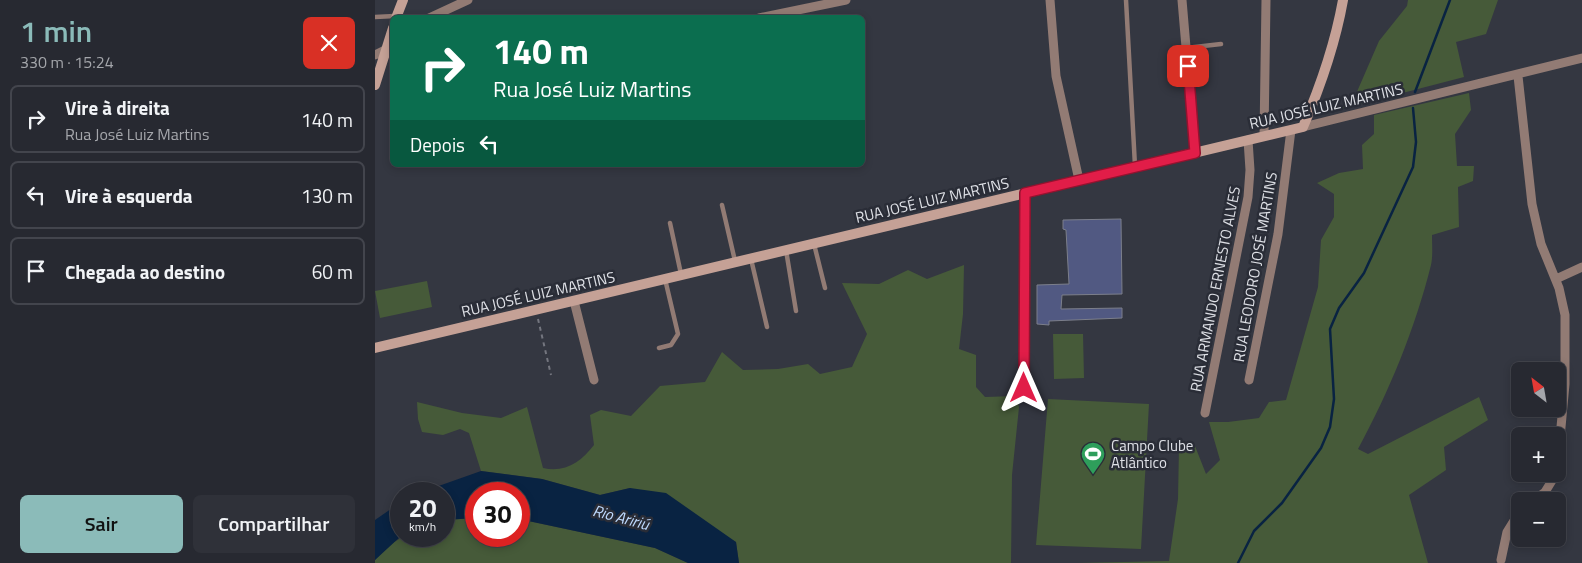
<!DOCTYPE html>
<html lang="pt">
<meta charset="utf-8">
<style>
:root{--surface:#272931;--page:#2f3139;--text:#f1f3f6;--muted:#a4a6ab;--line:#43454d;--accent:#8bbbb9}
body{margin:0;font-family:"Titillium Web",sans-serif;background:var(--page);color:var(--text);height:100vh;display:flex;flex-direction:column;font-size:19px;white-space:nowrap}
*{box-sizing:border-box;margin:0}
p{font-size:16px;color:var(--muted)}
.icon{flex:none;width:28px;height:28px;fill:none;stroke:currentColor;stroke-width:2;stroke-linecap:round;stroke-linejoin:round}
.map{position:relative;flex:1;overflow:hidden}
.details{display:flex;flex-direction:column;background:var(--surface);width:375px}
.details>*{flex:none}
.banner{position:absolute;left:15px;top:15px;width:475px;height:152px;border-radius:8px;box-shadow:0 2px 8px #0003,0 0 0 1px var(--line);background:#0b6e4f;color:#fff;overflow:hidden}
.needle{width:32px;rotate:329deg}
.tools{position:absolute;left:1136px;top:362px;display:grid;gap:10px}
.tools a{display:grid;place-items:center;width:55px;height:55px;border-radius:8px;background:var(--surface);box-shadow:0 2px 8px #0003,0 0 0 1px var(--line);font-size:25px}
.speed{position:absolute;left:15px;top:482px;display:flex;gap:10px;font-size:25px;font-weight:700;text-align:center}
.speed>*{display:grid;place-content:center;width:65px;height:65px;border-radius:50%;background:var(--surface);box-shadow:0 2px 8px #0003,0 0 0 1px var(--line);line-height:1}
.speed small{font-size:12px;font-weight:400}
.speed .limit{border:8px solid #d22;background:#fff;color:#111}
.pin{position:absolute;display:grid;place-items:center;width:42px;height:42px;color:#fff;margin:-21px;border-radius:10px;box-shadow:0 2px 8px #0006}
.me{position:absolute;width:55px;margin:-28px;rotate:0deg;stroke-linejoin:round;filter:drop-shadow(0 0 4px #0008)}
.turn{display:flex;align-items:center;gap:18px;height:105px;padding:0 20px;font-size:22px}
.turn .icon{width:65px;height:65px;stroke-width:2.5}
.turn b{display:block;font-size:35px;line-height:42px}
.then{display:flex;align-items:center;height:48px;padding:0 20px;background:#0003;gap:10px;font-size:19px}
.round{display:grid;place-items:center;flex:none;width:52px;height:52px;border-radius:8px;background:var(--page)}
.overview{display:flex;align-items:center;justify-content:space-between;height:85px;padding:0 20px}
h1{font-size:30px;font-weight:600;line-height:38px;color:var(--accent)}
.button{display:flex;gap:10px;margin-top:auto;padding:10px 20px}
.button a{flex:1;height:58px;border-radius:8px;background:var(--accent);color:#111;font-size:20px;font-weight:600;line-height:58px;text-align:center}
.button a+a{background:var(--page);color:var(--text)}
ul{padding:0;list-style:none}
li{display:flex;align-items:center;gap:15px;height:68px;margin:0 10px 8px;padding:0 10px;border:2px solid var(--line);border-radius:8px}
li div{flex:1}
li b{display:block;font-size:19px}
li em{font-style:normal}
main{display:flex;flex:1;min-height:0}
.map>svg:first-child{display:block}
</style>
<main>
<section class="details">
<div class="overview"><div><h1>1 min</h1><p>330 m · 15:24</p></div><a class="round" style="background:#d93025;color:#fff"><svg class="icon" aria-label="close" viewBox="0 0 24 24"><path d="M6 6l12 12M18 6L6 18"/></svg></a></div>
<ul>
<li><svg class="icon" aria-label="right" viewBox="0 0 24 24"><path d="M7 20v-9h11M14 6l5 5-5 5"/></svg><div><b>Vire à direita</b><p>Rua José Luiz Martins</p></div><em>140 m</em></li>
<li><svg class="icon" aria-label="left" viewBox="0 0 24 24"><path d="M17 20v-9H6M10 6l-5 5 5 5"/></svg><div><b>Vire à esquerda</b></div><em>130 m</em></li>
<li><svg class="icon" aria-label="arrive" viewBox="0 0 24 24"><path d="M6 21V4h12l-3 4 3 4H6"/></svg><div><b>Chegada ao destino</b></div><em>60 m</em></li>
</ul>
<div class="button"><a>Sair</a><a>Compartilhar</a></div>
</section>
<div class="map">
<svg width="1207" height="563" viewBox="0 0 1207 563">
<rect width="100%" height="100%" fill="#343741"/>
<path fill="#465a39" d="M1033 0H1123L1111 34 1081 42 1089 77 966 109 981 94 1004 41 1032 6Z
M1094 93 1096 110 1080 134 1082 166H1099L1098 181 1083 187 1084 227 1057 235C1057 244 1058 256 1056 265 1040 329 1014 392 983 449L993 454 1104 397 1113 420 1069 447 1071 470 1034 495 1053 563H702L794 561 803 499 804 447 820 446 831 474 845 460 834 422H853L884 418 894 402 911 400 943 287 946 240 959 217V194L942 183 964 173 988 169 987 145 999 134V115Z
M589 265 588 314 584 349 601 355V387L610 397 641 396 644 407 637 475 636 563H364L361 542 255 488 225 495 167 479 106 471 94 433 85 429 68 435 47 432 43 419 42 402 87 413 126 418 152 407 168 468C190 473 206 462 219 445L215 415 226 410 256 416 285 386 330 382 347 352 368 370 403 369 433 364 445 374 477 367 492 334 467 283 504 284 533 270 552 279Z
M52 281 57 307 5 318 0 291Z
M678 334H708L709 378 679 379Z
M673 399 774 404 766 549 661 545Z
M101 518V536H144V519L280 548 313 563H0V560C28 530 30 536 69 536V520Z"/>
<path fill="#092342" d="M106 471 167 479 225 495 255 488 291 493 361 542 364 563H313L280 548 144 519V494H101V518L69 520V494H41Z
M26 502V536L0 560V520Z"/>
<g fill="none" stroke-linecap="round" stroke-linejoin="round">
<path stroke="#092342" stroke-width="2.5" d="M1040 92 1075 0
M863 563 879 531 907 503 946 448 955 427 959 399 955 329 964 308 989 273 1038 167 1041 142 1038 108"/>
</g>
<path fill="#515982" stroke="#7c7f8b" d="M746 219 747 294 687 295 686 309 747 308V318L674 321V325L662 324V285L694 284 691 230 688 229V220Z"/>
<g fill="none" stroke-linecap="round" stroke-linejoin="round">
<path stroke="#74767f" stroke-width="2" stroke-dasharray="4 4" stroke-linecap="butt" d="M163 319 176 375"/>
<path stroke="#927b74" stroke-width="4.5" d="M751 0 760 166
M0 17 20 16
M811 48 846 44
M347 205 360 261
M295 223 306 274
M439 244 450 288
M411 250 421 311
M376 259 392 327
M284 348 296 345 303 334 290 279"/>
<path stroke="#927b74" stroke-width="9" d="M675 0 681 76 704 180
M807 0 820 153
M54 18 93 0
M384 18 471 0
M0 55 10 50
M1143 76 1157 204 1166 244 1184 288 1190 315V384L1182 470
M928 127 1207 58
M889 136 891 0
M1181 279 1207 267
M199 301 219 380
M874 380 903 234 916 130
M649 388 650 193
M830 413 873 197 875 170 873 140
M1158 501 1170 492 1181 474
M1126 560 1132 532 1145 511"/>
<path stroke="#c5a196" stroke-width="10" d="M21 18 28 0
M0 85 18 28
M0 348 928 127C946 85 960 45 968 0"/>
</g>
<g fill="none" stroke-linecap="round" stroke-linejoin="round">
<defs>
<path id="route" d="M649 388 650 193 820 153 813 66"/>
</defs>
<use href="#route" stroke="#92132f" stroke-width="12"/>
<use href="#route" stroke="#e11d48" stroke-width="9"/>
</g>
<defs>
<symbol id="stadium-pin" viewBox="-11 -11 22 30"><path d="M0 17L-7.5 6A9.5 9.5 0 1 1 7.5 6Z" fill="#2e9e5b" stroke="#2a2d37"/><path d="M0-5a6.5 5 0 1 0 0 10a6.5 5 0 1 0 0-10ZM-3.5-1.8h7v3.6h-7Z" fill="#fff"/></symbol>
</defs>
<g fill-rule="evenodd">
<use href="#stadium-pin" x="704" y="440" width="28" height="38"/>
</g>
<g text-anchor="middle" dominant-baseline="central" stroke-width="5" stroke-linejoin="round" paint-order="stroke">
<g font-size="15" fill="#dee0e6" stroke="#2a2d37">
<text transform="translate(951 106) rotate(-13)">RUA JOSÉ LUIZ MARTINS</text>
<text transform="translate(557 200) rotate(-13)">RUA JOSÉ LUIZ MARTINS</text>
<text transform="translate(880 267) rotate(-80)">RUA LEODORO JOSÉ MARTINS</text>
<text transform="translate(840 289) rotate(-79)">RUA ARMANDO ERNESTO ALVES</text>
<text transform="translate(163 294) rotate(-13)">RUA JOSÉ LUIZ MARTINS</text>
</g>
<g font-size="15" fill="#dee0e6" stroke="#2a2d37" text-anchor="start">
<text x="736" y="445">Campo Clube<tspan x="736" dy="17">Atlântico</tspan></text>
</g>
<g font-size="16" font-style="italic" fill="#bed9fd" stroke="#2a2d37">
<text transform="translate(246 517) rotate(15)">Rio Aririú</text>
</g>
</g>
</svg>
<div class="tools">
<a><svg class="needle" viewBox="-14 -14 28 28"><path d="M0-13l5 13h-10z" fill="#e53935"/><path d="M0 13l5-13h-10z" fill="#a4a6ab"/></svg></a>
<a>+</a>
<a>−</a>
</div>
<div class="speed"><div>20<small>km/h</small></div><div class="limit">30</div></div>
<div class="pin" style="left:813px;top:66px;background:#d93025"><svg class="icon" aria-label="arrive" viewBox="0 0 24 24"><path d="M6 21V4h12l-3 4 3 4H6"/></svg></div>
<svg class="me" style="left:649px;top:388px" viewBox="-20 -20 40 40"><path d="M0-17L14 15 0 8-14 15z" fill="#e11d48" stroke="#fff" stroke-width="4"/></svg>
<div class="banner">
<div class="turn"><svg class="icon" aria-label="right" viewBox="0 0 24 24"><path d="M7 20v-9h11M14 6l5 5-5 5"/></svg><div><b>140 m</b>Rua José Luiz Martins</div></div>
<div class="then">Depois<svg class="icon" aria-label="left" viewBox="0 0 24 24"><path d="M17 20v-9H6M10 6l-5 5 5 5"/></svg></div>
</div>
</div>
</main>
